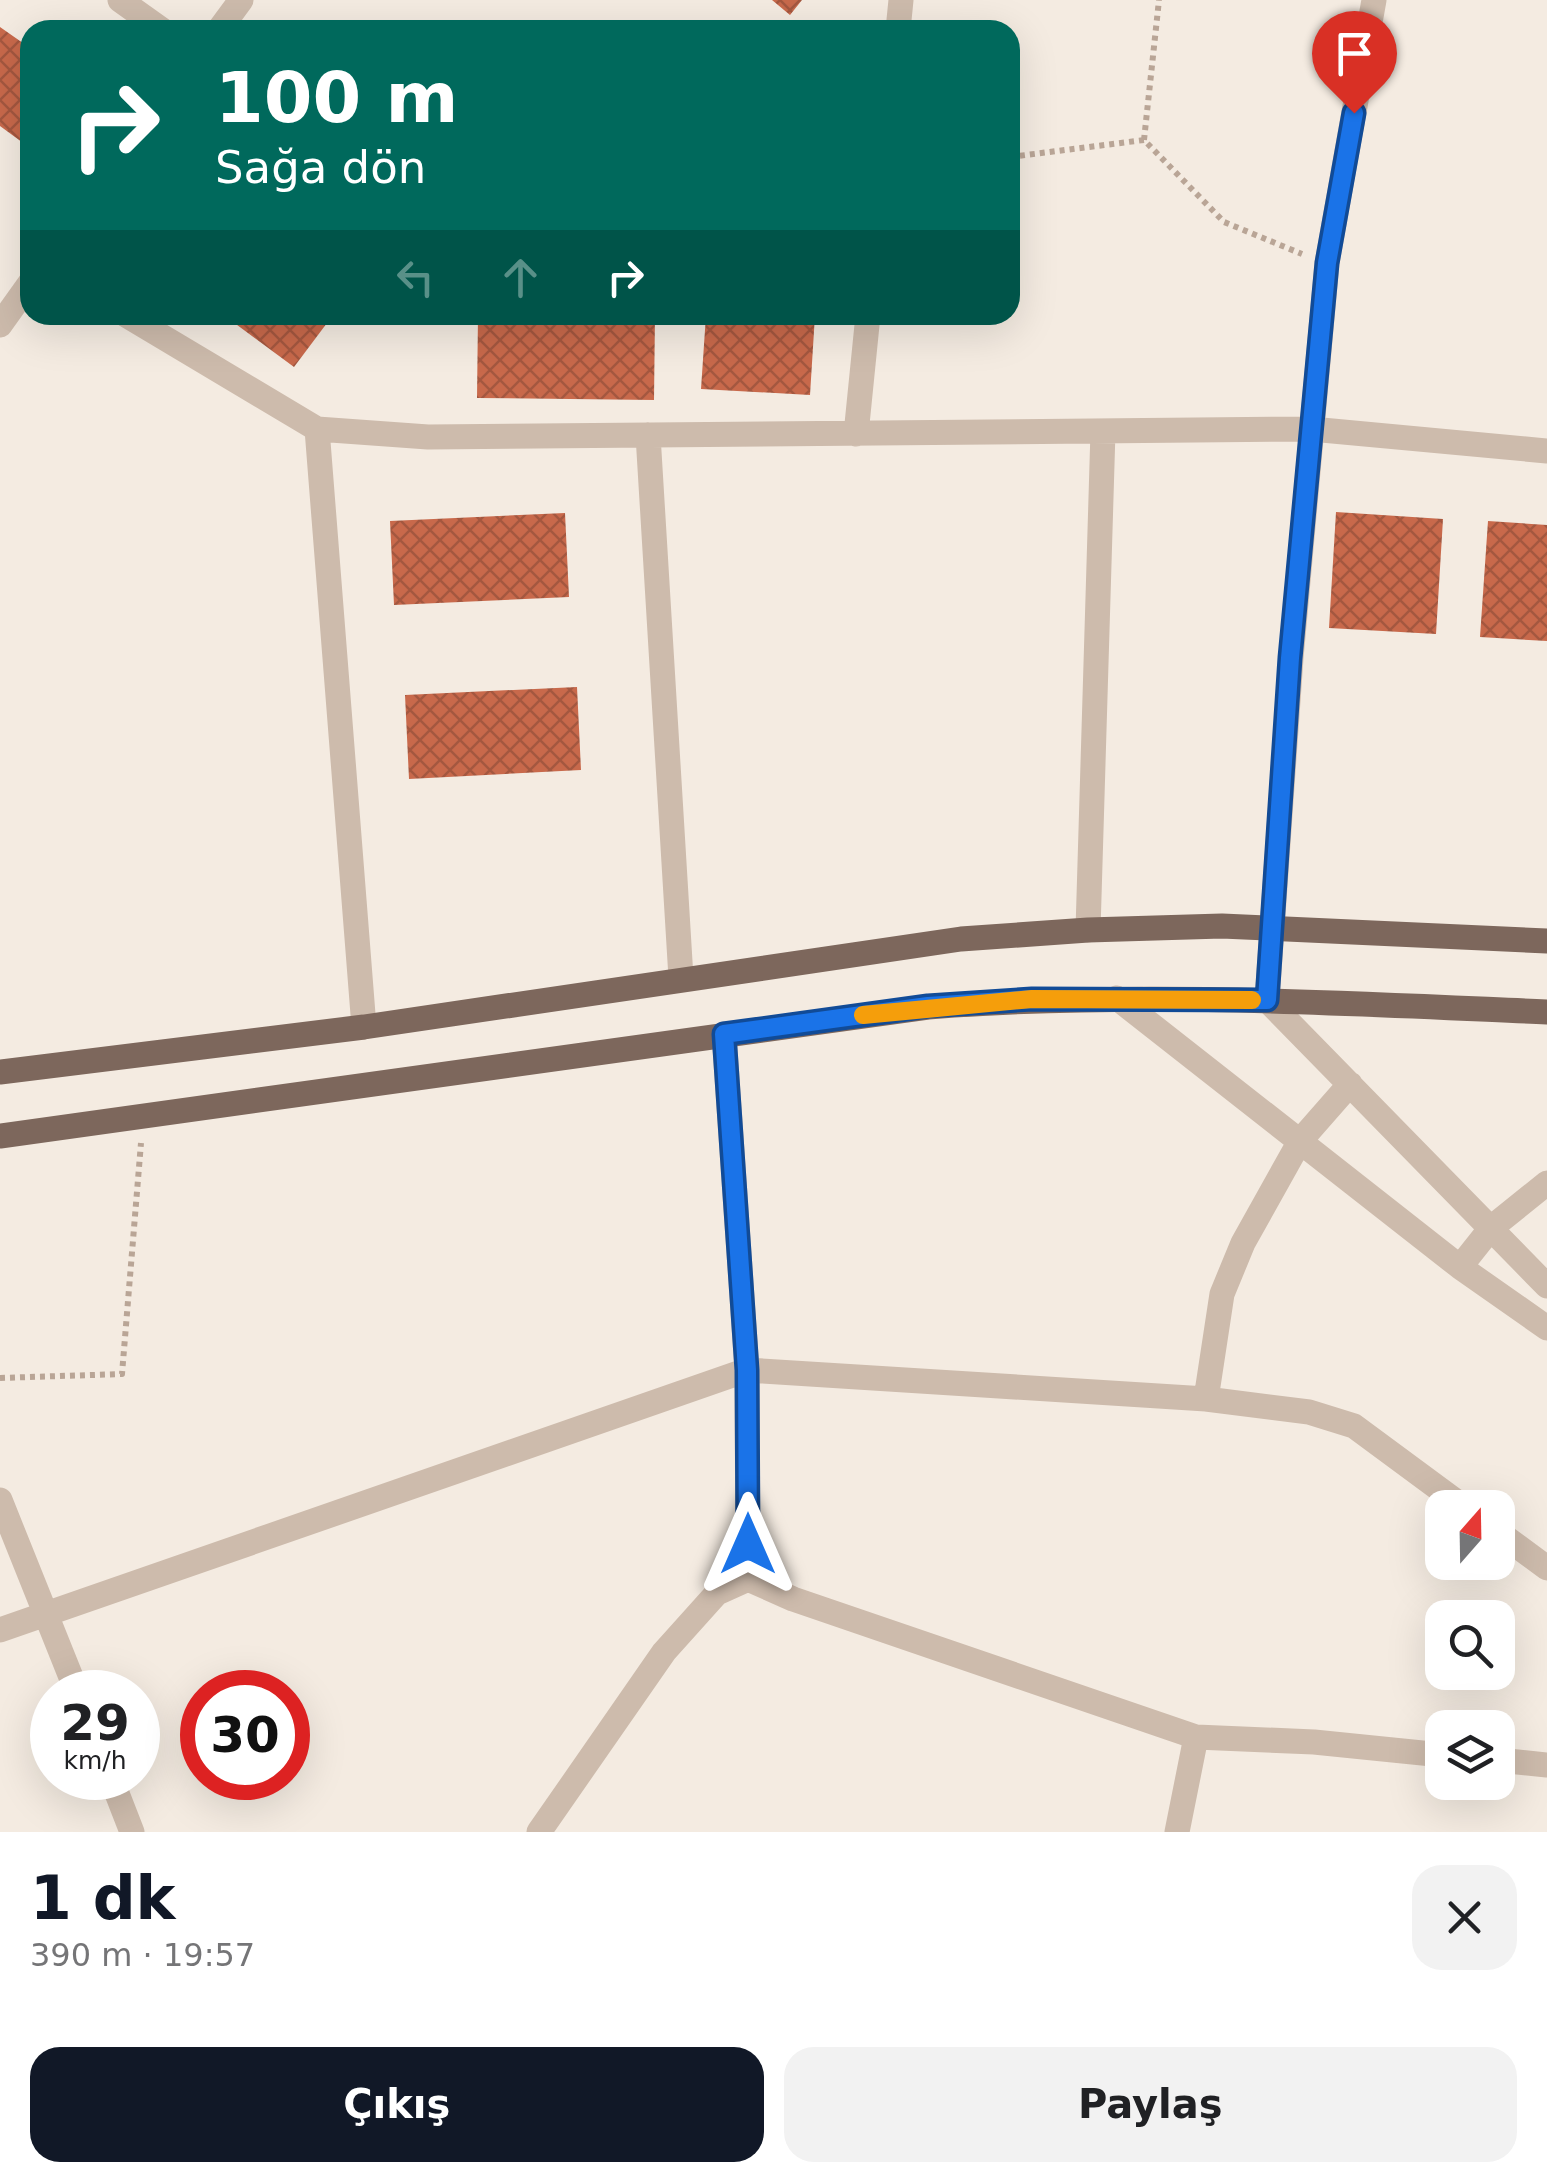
<!DOCTYPE html>
<html lang="tr">
<meta charset="utf-8">
<style>
:root{--surface:#fff;--page:#f2f2f2;--text:#202124;--muted:#757577;--accent:#111827}
body{margin:0;font-family:"DejaVu Sans",sans-serif;background:var(--page);color:var(--text);height:100vh;display:flex;flex-direction:column;font-size:38px;white-space:nowrap}
*{box-sizing:border-box;margin:0}
p{font-size:32px;color:var(--muted)}
.icon{flex:none;width:55px;height:55px;fill:none;stroke:currentColor;stroke-width:2;stroke-linecap:round;stroke-linejoin:round}
.map{position:relative;height:1832px;overflow:hidden}
.side{display:flex;flex-direction:column;background:var(--surface);flex:1}
.side>*{flex:none}
.top-card{position:absolute;left:20px;top:20px;width:1000px;height:305px;border-radius:30px;box-shadow:0 10px 40px #0002;background:#00695c;color:#fff;overflow:hidden}
.needle{width:65px;rotate:20deg}
.tools{position:absolute;left:1425px;top:1490px;display:grid;gap:20px}
.tools a{display:grid;place-items:center;width:90px;height:90px;border-radius:20px;background:var(--surface);box-shadow:0 10px 40px #0002;font-size:50px}
.speed{position:absolute;left:30px;top:1670px;display:flex;gap:20px;font-size:50px;font-weight:700;text-align:center}
.speed>*{display:grid;place-content:center;width:130px;height:130px;border-radius:50%;background:var(--surface);box-shadow:0 10px 40px #0002;line-height:1}
.speed small{font-size:25px;font-weight:400}
.speed .limit{border:15px solid #d22;background:#fff;color:#111}
.pin{position:absolute;display:grid;place-items:center;width:85px;height:85px;color:#fff;margin:-102px -42px;border-radius:50% 50% 50% 0;rotate:-45deg;box-shadow:0 0 10px #0007}
.pin .icon{rotate:45deg}
.me{position:absolute;width:110px;margin:-55px;rotate:0deg;stroke-linejoin:round;filter:drop-shadow(0 0 8px #0008)}
.turn{display:flex;align-items:center;gap:35px;height:210px;padding:0 30px;font-size:45px}
.turn .icon{width:130px;height:130px;stroke-width:2.5}
.turn b{display:block;font-size:70px;line-height:85px}
.lanes{display:flex;align-items:center;height:95px;padding:0 30px;background:#0003;justify-content:center;gap:50px;direction:ltr}
.lanes .off{opacity:.35}
.round{display:grid;place-items:center;flex:none;width:105px;height:105px;border-radius:30px;background:var(--page)}
.headline{display:flex;align-items:center;justify-content:space-between;height:170px;padding:0 30px}
h1{font-size:60px;font-weight:600;line-height:75px;color:var(--accent)}
.primary-button{display:flex;gap:20px;margin-top:auto;padding:20px 30px}
.primary-button a{flex:1;height:115px;border-radius:30px;background:var(--accent);color:#fff;font-size:40px;font-weight:600;line-height:115px;text-align:center}
.primary-button a+a{background:var(--page);color:var(--text)}
.map>svg:first-child{display:block}
</style>
<div class="map">
<svg width="1547" height="1832" viewBox="0 0 1547 1832">
<defs>
<pattern id="building-cross-hatch" width="8" height="8" patternUnits="userSpaceOnUse" patternTransform="scale(2.5)"><rect width="8" height="8" fill="#c8694b"/><path d="M0 0l8 8M0 8l8-8" fill="none" stroke="#a4573f"/></pattern>
</defs>
<rect width="100%" height="100%" fill="#f4ebe1"/>
<path fill="url(#building-cross-hatch)" d="M772 0H802L790 15Z
M0 27 30 48V148L0 126Z
M232 315H333L294 367 229 319Z
M478 315H655L654 400 477 398Z
M706 315H815L810 395 701 389Z
M1336 512 1443 519 1436 634 1329 628Z
M565 513 569 597 394 605 390 521Z
M1488 521 1547 525V641L1480 637Z
M577 687 581 770 409 779 405 695Z"/>
<g fill="none" stroke-linecap="round" stroke-linejoin="round">
<path stroke="#b9a596" stroke-width="6" stroke-dasharray="5 5" stroke-linecap="butt" d="M1144 140 1159 0
M1010 157 1144 140 1224 222 1302 254
M0 1378 122 1374 141 1143"/>
<path stroke="#cdbbac" stroke-width="25" d="M120 0 162 30
M1374 0 1327 263 1291 658 1267 1000 1547 1286
M219 30 241 0
M898 30 901 0
M126 315 317 429 428 437 1311 429 1547 451
M0 325 30 283
M317 429 364 1027
M856 434 868 315
M648 435 681 978
M1088 930 1103 431
M1117 998 1460 1267 1547 1328
M724 1034 747 1370 748 1579
M1460 1267 1491 1228 1547 1183
M1206 1399 1222 1294 1243 1243 1300 1141 1350 1084
M0 1500 77 1692
M1498 1532 1547 1568
M0 1630 747 1370 1206 1399 1309 1412 1354 1426 1465 1508
M1498 1760 1547 1765
M111 1778 132 1832
M539 1832 664 1652 717 1593 748 1579 793 1599 1196 1737 1314 1742 1442 1755
M1177 1832 1196 1737"/>
<path stroke="#7d675c" stroke-width="25" d="M0 1072 364 1027 961 939 1088 930 1222 926 1547 941
M0 1136 928 1007C1135 991 1341 1003 1547 1012"/>
</g>
<g fill="none" stroke-linecap="round" stroke-linejoin="round">
<defs>
<path id="route" d="M748 1544 747 1370 724 1034 928 1006 1032 999 1267 1000 1290 658 1327 263 1354 113"/>
</defs>
<use href="#route" stroke="#114b97" stroke-width="25"/>
<use href="#route" stroke="#1a73e8" stroke-width="18"/>
<path stroke="#f59e0b" stroke-width="18" d="M863 1015 1032 999 1252 1000"/>
</g>
</svg>
<div class="tools">
<a><svg class="needle" viewBox="-14 -14 28 28"><path d="M0-13l5 13h-10z" fill="#e53935"/><path d="M0 13l5-13h-10z" fill="#757577"/></svg></a>
<a><svg class="icon" aria-label="search" viewBox="0 0 24 24"><circle cx="10" cy="10" r="6"/><path d="M15 15l6 6"/></svg></a>
<a><svg class="icon" aria-label="layers" viewBox="0 0 24 24"><path d="M12 4l9 5-9 5-9-5zM3 14l9 5 9-5"/></svg></a>
</div>
<div class="speed"><div>29<small>km/h</small></div><div class="limit">30</div></div>
<div class="pin" style="left:1354px;top:113px;background:#d93025"><svg class="icon" aria-label="arrive" viewBox="0 0 24 24"><path d="M6 21V4h12l-3 4 3 4H6"/></svg></div>
<svg class="me" style="left:748px;top:1544px" viewBox="-20 -20 40 40"><path d="M0-17L14 15 0 8-14 15z" fill="#1a73e8" stroke="#fff" stroke-width="4"/></svg>
<div class="top-card">
<div class="turn"><svg class="icon" aria-label="right" viewBox="0 0 24 24"><path d="M7 20v-9h11M14 6l5 5-5 5"/></svg><div><b>100 m</b>Sağa dön</div></div>
<div class="lanes"><svg class="icon off" aria-label="left" viewBox="0 0 24 24"><path d="M17 20v-9H6M10 6l-5 5 5 5"/></svg><svg class="icon off" aria-label="ahead" viewBox="0 0 24 24"><path d="M12 20V5M6 11l6-6 6 6"/></svg><svg class="icon" aria-label="right" viewBox="0 0 24 24"><path d="M7 20v-9h11M14 6l5 5-5 5"/></svg></div>
</div>
</div>
<section class="side">
<div class="headline"><div><h1>1 dk</h1><p>390 m · 19:57</p></div><a class="round"><svg class="icon" aria-label="close" viewBox="0 0 24 24"><path d="M6 6l12 12M18 6L6 18"/></svg></a></div>
<div class="primary-button"><a>Çıkış</a><a>Paylaş</a></div>
</section>
